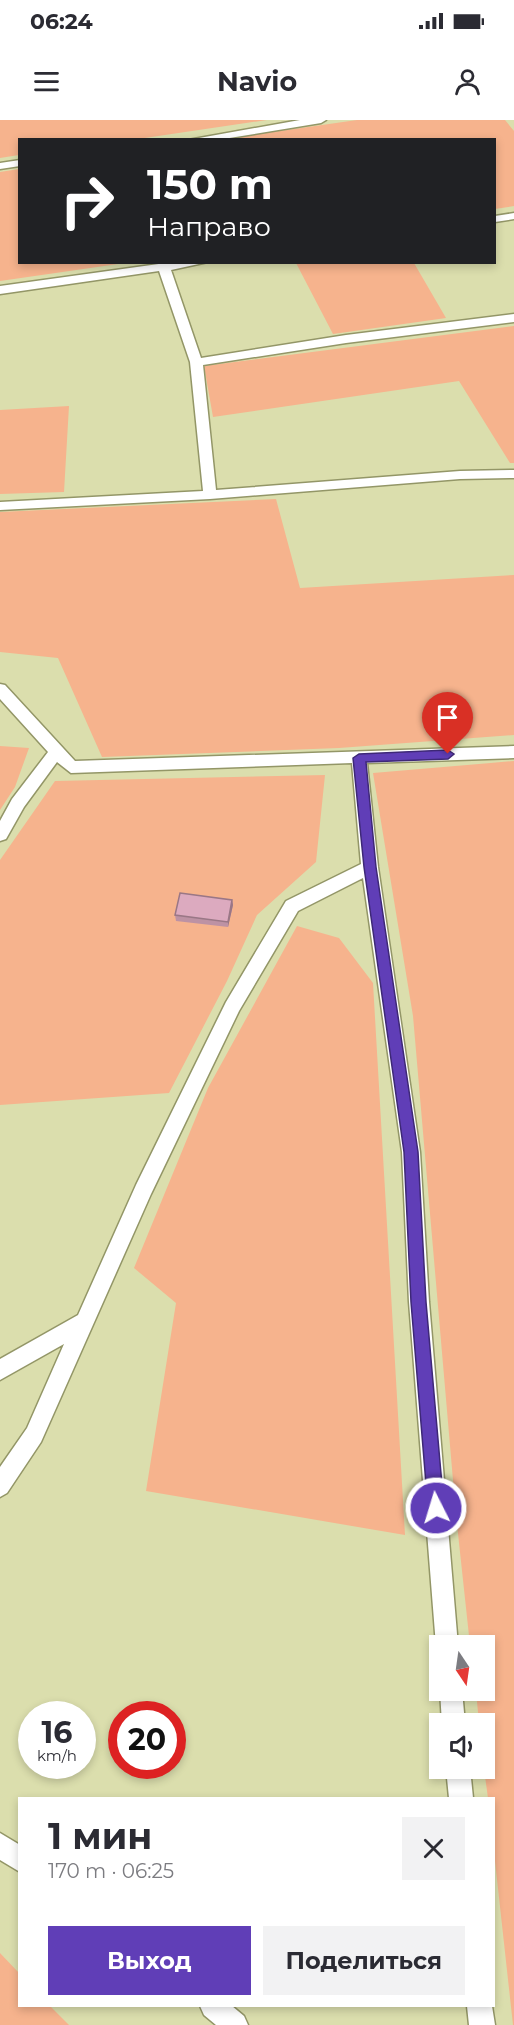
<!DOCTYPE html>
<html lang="ru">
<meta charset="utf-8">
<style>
:root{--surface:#fff;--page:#f2f2f3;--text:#2b2b33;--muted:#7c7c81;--accent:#603eb7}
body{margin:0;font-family:Montserrat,sans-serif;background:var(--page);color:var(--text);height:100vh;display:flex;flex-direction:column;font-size:22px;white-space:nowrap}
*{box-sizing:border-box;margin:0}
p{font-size:20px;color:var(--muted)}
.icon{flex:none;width:33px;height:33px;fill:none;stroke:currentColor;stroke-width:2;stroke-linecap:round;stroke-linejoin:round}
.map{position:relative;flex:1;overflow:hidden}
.details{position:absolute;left:18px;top:1677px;width:477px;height:210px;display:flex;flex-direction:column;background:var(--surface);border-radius:0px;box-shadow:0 3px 9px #0003}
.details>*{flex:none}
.banner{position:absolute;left:18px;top:18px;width:478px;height:126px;border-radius:0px;box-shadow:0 3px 9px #0003;background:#202124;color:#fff;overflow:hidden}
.needle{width:39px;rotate:167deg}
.buttons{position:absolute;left:429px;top:1515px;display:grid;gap:12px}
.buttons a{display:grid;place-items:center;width:66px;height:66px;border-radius:0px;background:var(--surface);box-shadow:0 3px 9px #0003;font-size:30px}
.speed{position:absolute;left:18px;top:1581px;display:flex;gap:12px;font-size:30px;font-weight:700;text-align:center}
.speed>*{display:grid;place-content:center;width:78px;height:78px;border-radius:50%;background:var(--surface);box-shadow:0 3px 9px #0003;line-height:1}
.speed small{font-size:15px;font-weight:400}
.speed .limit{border:9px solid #d22;background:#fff;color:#111}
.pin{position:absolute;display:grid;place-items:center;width:51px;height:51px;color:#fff;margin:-62px -26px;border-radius:50% 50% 50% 0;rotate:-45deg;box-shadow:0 0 6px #0007}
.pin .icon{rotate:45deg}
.me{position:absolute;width:66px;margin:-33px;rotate:355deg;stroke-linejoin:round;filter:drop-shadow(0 0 4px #0008)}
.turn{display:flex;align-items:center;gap:21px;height:126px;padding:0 30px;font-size:27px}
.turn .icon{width:78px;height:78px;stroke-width:2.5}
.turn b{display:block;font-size:42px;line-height:51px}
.round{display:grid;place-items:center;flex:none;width:63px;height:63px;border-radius:0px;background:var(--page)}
.summary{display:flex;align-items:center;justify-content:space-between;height:102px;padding:0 30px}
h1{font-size:36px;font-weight:700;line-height:45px}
.action{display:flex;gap:12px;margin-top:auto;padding:12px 30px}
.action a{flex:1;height:69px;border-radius:0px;background:var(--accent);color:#fff;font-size:24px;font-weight:700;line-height:69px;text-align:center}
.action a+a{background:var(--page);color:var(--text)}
.status{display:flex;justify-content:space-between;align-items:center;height:42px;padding:0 30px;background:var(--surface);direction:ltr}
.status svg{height:16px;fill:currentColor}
header{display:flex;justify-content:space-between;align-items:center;height:78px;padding:0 30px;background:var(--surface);font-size:27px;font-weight:700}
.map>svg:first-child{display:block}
</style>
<div class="status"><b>06:24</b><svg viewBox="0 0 49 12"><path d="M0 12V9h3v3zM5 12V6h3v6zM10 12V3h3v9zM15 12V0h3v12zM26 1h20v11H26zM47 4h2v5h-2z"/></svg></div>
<header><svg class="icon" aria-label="menu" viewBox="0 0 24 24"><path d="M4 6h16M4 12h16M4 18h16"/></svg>Navio<svg class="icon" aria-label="person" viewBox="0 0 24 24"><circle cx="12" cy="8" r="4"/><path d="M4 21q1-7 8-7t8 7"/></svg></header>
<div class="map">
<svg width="514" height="1905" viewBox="0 0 514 1905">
<rect width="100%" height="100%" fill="#dbdead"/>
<path fill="#f6b38d" d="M0 0H267L138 19 20 20 19 35 0 38Z
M357 0H505L514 11V86L495 89V20H217Z
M19 49 20 142 125 143 0 161V52Z
M296 143H414L446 198 333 214Z
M514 206V343H510L459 261 213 297 204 246Z
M69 286 64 372 0 374V290Z
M276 379 300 468 514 455V615L339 628 102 637 58 538 0 532V392Z
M0 626 29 628 15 667 0 690Z
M514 641V1905H513L494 1732V1678H488L484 1649V1604L479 1603 476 1571 484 1570V1526L470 1525 456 1395 413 896 373 653Z
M325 655 316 742 257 795 227 861 169 973 0 985V740L55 661Z
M297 806 339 818 373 863 405 1415 146 1371 176 1183 134 1148 208 968Z
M0 1833 19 1853 20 1886H50L69 1905H0Z"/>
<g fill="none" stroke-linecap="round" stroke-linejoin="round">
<defs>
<path id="lane" d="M300 0H326L321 3 217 20H188Z
M20 40V46L0 49V43Z
M514 93V99L495 102V96Z
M173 142H208L171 150 201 238 346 215 514 194V202L346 223 203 245 216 370 460 351 514 350V358L460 359 210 379 0 390V382L203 371 190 242 159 151 0 174V166Z
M0 564 5 565 75 641 514 626V638L367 643 378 747 420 1032 429 1182 458 1526H440V1534L436 1526 409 1182 402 1032 363 758 298 791 239 891 151 1074 41 1322 7 1373 0 1377V1347L27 1308 64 1224 0 1260V1239L78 1195 136 1065 226 882 286 781 361 744 352 643 71 653 57 642 24 687 6 719 0 721V701L12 679 48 632 0 579Z
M440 1570H462L465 1604H442Z
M446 1648H470L473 1678H449Z
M0 1713 20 1725V1752L0 1740Z
M200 1886H232L244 1896 248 1905H216L204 1895Z
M467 1886H492L495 1905H469Z"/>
</defs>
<use href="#lane" stroke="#939667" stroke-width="3"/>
<use href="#lane" fill="#fff" fill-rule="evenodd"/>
</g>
<path fill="#bd92a4" d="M232 780 233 785 228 807 176 801 175 795Z"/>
<path fill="#9a7786" d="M232 780 233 785 228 807V802Z"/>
<path fill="#dcaabf" stroke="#9a7786" stroke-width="1.5" d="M180 773 232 780 228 802 175 795Z"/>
<path fill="#603eb7" stroke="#3e2877" stroke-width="1.5" d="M448 630 454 634 448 639 366 642 376 747 418 1032 426 1182 444 1388 441 1394 436 1396 430 1394 428 1388 411 1182 404 1032 364 747 353 638 359 634Z"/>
</svg>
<div class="buttons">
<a><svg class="needle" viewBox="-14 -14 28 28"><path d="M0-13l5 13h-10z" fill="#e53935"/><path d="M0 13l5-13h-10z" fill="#7c7c81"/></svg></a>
<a><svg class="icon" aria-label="sound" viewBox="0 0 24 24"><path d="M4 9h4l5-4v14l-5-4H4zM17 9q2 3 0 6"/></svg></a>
</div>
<div class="speed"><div>16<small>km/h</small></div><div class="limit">20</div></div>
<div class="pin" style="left:448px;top:634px;background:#d93025"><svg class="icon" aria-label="arrive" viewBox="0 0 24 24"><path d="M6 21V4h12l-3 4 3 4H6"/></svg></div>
<svg class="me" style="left:436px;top:1388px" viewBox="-20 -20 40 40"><circle r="17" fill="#603eb7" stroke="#fff" stroke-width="3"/><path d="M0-11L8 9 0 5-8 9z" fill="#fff"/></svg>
<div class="banner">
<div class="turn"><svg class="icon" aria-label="right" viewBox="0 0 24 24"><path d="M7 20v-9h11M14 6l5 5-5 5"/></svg><div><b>150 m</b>Направо</div></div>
</div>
<section class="details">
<div class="summary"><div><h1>1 мин</h1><p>170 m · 06:25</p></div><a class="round"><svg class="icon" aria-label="close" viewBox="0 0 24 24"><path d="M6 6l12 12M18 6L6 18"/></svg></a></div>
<div class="action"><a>Выход</a><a>Поделиться</a></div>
</section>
</div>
